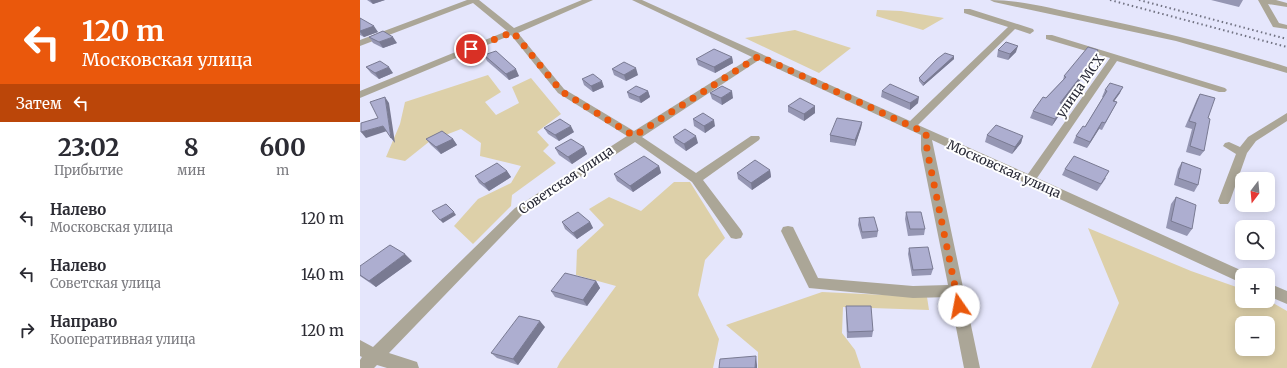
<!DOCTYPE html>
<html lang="ru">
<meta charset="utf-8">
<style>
:root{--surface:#fff;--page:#f2f2f3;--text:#2b2b33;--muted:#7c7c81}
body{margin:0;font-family:Merriweather,serif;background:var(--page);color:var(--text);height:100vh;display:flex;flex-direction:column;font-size:15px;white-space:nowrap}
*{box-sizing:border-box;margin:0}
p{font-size:13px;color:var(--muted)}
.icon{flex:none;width:22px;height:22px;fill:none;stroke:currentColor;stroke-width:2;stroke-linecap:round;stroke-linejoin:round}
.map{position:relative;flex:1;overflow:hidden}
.side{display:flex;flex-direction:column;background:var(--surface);width:360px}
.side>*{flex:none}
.banner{background:#ea580c;color:#fff;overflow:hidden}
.needle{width:26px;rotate:196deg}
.buttons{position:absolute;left:875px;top:172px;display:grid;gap:8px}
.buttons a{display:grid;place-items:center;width:40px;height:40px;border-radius:8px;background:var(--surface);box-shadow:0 2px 10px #0003;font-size:20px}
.pin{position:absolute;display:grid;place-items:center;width:34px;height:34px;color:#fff;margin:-17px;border:2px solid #fff;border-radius:50%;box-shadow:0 1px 4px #0007}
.me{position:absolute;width:44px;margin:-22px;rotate:348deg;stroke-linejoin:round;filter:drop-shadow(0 0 3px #0008)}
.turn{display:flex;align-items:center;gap:14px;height:84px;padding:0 16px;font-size:18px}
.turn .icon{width:52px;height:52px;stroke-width:2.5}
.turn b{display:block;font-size:28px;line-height:34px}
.then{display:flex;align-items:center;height:38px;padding:0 16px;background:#0003;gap:8px;font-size:15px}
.eta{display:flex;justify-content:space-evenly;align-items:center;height:68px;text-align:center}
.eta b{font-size:24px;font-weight:700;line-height:28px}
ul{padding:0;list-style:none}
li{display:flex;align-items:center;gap:12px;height:56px;padding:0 16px}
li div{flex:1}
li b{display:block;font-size:15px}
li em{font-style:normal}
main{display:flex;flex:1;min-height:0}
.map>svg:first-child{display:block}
</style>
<main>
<section class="side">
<div class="banner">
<div class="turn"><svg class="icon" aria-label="left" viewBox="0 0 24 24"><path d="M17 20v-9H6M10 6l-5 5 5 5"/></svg><div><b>120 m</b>Московская улица</div></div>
<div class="then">Затем<svg class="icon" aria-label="left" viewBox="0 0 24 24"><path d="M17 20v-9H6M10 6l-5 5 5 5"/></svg></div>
</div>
<div class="eta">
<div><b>23:02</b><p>Прибытие</p></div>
<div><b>8</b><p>мин</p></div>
<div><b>600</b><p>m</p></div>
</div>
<ul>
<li><svg class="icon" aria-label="left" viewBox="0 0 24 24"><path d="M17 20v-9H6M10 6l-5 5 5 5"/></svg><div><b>Налево</b><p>Московская улица</p></div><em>120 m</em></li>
<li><svg class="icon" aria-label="left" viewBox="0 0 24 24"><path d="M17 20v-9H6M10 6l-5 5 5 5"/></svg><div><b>Налево</b><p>Советская улица</p></div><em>140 m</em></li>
<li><svg class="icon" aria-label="right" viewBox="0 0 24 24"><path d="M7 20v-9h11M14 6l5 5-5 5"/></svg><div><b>Направо</b><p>Кооперативная улица</p></div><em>120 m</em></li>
</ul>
</section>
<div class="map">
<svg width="927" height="368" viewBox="0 0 927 368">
<rect width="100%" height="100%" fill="#e5e6fc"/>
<path fill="#ddd0a9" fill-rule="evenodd" d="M517 10 541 11 584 18 563 30 516 16Z
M435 30 491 48 459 73 385 38Z
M128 75 141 92 125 102 136 115 159 103 152 87 171 78 201 114 177 132 189 145 183 151 196 163 152 195 151 206 113 244 94 226 118 199 151 183 161 166 120 156 121 143 101 129 70 141 45 161 26 157 40 124 45 102Z
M314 182H330L365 238 345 260 338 295 359 339 353 368H197L200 362 256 286 216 275 217 250 244 225 229 209 249 197 281 211Z
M728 228 831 271 882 289V301L908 300 927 311V368H731L759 303ZM882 323H908V349H882Z
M462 292 567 297 569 310 483 307 482 333 495 350 501 368H398V352L366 325Z"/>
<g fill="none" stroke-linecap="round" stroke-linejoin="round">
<path fill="#aba697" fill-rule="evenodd" d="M107 0H119L154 28 222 0H233L158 33 204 89 274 131 392 57 272 0H282L550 121 648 27 604 13V9H610L673 29 674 31 670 34 655 29 558 125 668 174 750 58 686 39V35H692L865 88 867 90 865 92H859L757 61 677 178 887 273 888 275H882V283L877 281 572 140 620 368H604L590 297 553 298 449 288 421 231 423 227 428 226 433 227 458 278 553 286 588 285 561 150V135L399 60 282 137 336 173 391 136H399L400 138 399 140 343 180 381 230 383 234 381 238 376 239 371 238 332 182 275 142 163 214 29 353 57 362 59 368H27L17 365 14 368H0V360L2 357 0 356V340L13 347 155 208 267 136 198 93 151 35 0 98V91L147 31 113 3 0 46V40Z
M630 0C661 0 693 9 723 15 792 29 860 46 927 67V73L816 41 634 2Z
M898 0H916L927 3V7L908 4 919 23 927 25V29L913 27Z
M927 113V121L896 141 887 153 870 201 868 204H860L858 201 876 154 863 146 865 143 869 142 880 147 888 137Z
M908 283 927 291V304L908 296Z"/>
<path stroke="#717282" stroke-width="2" stroke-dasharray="1.5 3" stroke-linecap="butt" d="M750 0 927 47
M779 0 927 39"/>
</g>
<path fill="#9596b3" d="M7 0H25L13 4Z
M851 0H883L879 7Z
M0 18 18 32 4 37 0 35Z
M9 37 37 43 23 48 13 43Z
M638 50 656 52 648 60 637 57Z
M124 55 159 76 149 80 127 61Z
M594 56V59L563 86 559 81V78Z
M736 56 725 74 702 104 705 105 702 111 692 126 670 118 673 111 703 80 704 76Z
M372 57 373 63 355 73 338 65 336 59Z
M6 67 33 73 19 79 11 73Z
M252 69 278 75 266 81 254 75Z
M222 79 244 87 233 92 224 85Z
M745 90 760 93 754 101 757 102 742 130 739 129 727 148 713 143 716 136 725 127 743 97H742Z
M288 91 290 97 281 103 269 98 267 92Z
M522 91 558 103 550 110 521 97Z
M350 93 373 98 362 105 352 99Z
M840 94 848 118 844 151 840 156 826 152 832 129 825 127 837 99Z
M428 106H455V113L444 121 428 112Z
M333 119 355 126 345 133 334 126Z
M502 122 501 128 495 146 470 142V135Z
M184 128 214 132 199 141 188 134Z
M627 135 663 136 661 143 652 154 625 142Z
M313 137 338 143 326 151 315 143Z
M66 139H93L97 145 81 154 71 145Z
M224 147 227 154 212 164 199 155 195 148Z
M822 162 838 185 834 192 814 185 818 169Z
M299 166 301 173 273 192 257 181 254 174Z
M705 169 746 178 737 191 702 175Z
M410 170 411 177 392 190 378 179 377 173Z
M147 171 151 177 129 191 119 183 115 176Z
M816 197 832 229 827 236 806 228 811 204Z
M546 212 565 229 564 235 548 236 545 219Z
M499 218 518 231 517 237 502 239 498 225Z
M202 222H230L233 228 217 239 205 229Z
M549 248 573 269 571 275 552 276 548 254Z
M52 261 16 287 0 276V266Z
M236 281 240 288 227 306 195 297 191 291Z
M486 306 513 331 512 337 487 338 486 312Z
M185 327 158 365 137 358 131 353Z"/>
<path fill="#797a92" d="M10 0H25L13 4Z
M14 26 18 32 4 37 0 32V31Z
M33 37 37 43 23 48 19 42Z
M658 46 656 52 648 60 650 54Z
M738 50 736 56 725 74 697 109 700 103Z
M594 56V59L563 86 564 83Z
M372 57 373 63 355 73 354 67Z
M29 67 33 73 19 79 15 73Z
M276 68 278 75 266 81 264 75Z
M156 69 159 76 149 80 146 74Z
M242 81 244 87 233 92 231 86Z
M763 87 760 93 750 107 753 101Z
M288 91 290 97 281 103 279 97Z
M372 91 373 98 362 105 361 98Z
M25 97 29 103 35 143 31 138Z
M559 97 558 103 550 110V103Z
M705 105 702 111 692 126 695 119Z
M455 106V113L444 121V114Z
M354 120 355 126 345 133 344 126Z
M502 122 501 128 495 146V140Z
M742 122 739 129 727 148 730 142Z
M23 126 27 131 6 138 1 132Z
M211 126 214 132 199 141 195 135Z
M336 136 338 143 326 151 324 144Z
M663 136 661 143 652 154 655 147Z
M93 139 97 145 81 154 76 147Z
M224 147 227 154 212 164 208 157Z
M299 166 301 173 273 192 270 186Z
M410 170 411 177 392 190 391 183Z
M147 171 151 177 129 191 124 184Z
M94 212 96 215 83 223 80 220Z
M230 222 233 228 217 239 213 233Z
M45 254 52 261 16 287 9 281Z
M236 281 240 288 227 306 223 300Z
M180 321 185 327 158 365 153 359Z
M396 356 397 365V368H395Z"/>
<path fill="#adaed0" stroke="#797a92" d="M0 18 14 26 0 31Z
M23 31 33 37 19 42 9 37Z
M646 42 658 46 650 54 638 50Z
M728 47 738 50 728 67 700 103 705 105 695 119 673 111 683 97 686 98 706 77 704 76Z
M354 49 372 57 354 67 336 59Z
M136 51 156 69 146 74 124 55Z
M585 53 594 56 564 83 559 78 577 59Z
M20 61 29 67 15 73 6 67Z
M264 62 276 68 264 75 252 69Z
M233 74 242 81 231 86 222 79Z
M750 83 763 87 753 101 757 102 745 123 742 122 730 142 716 136 723 126 725 127 747 91 745 90Z
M530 84 559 97 550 103 522 91Z
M276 86 288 91 279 97 267 92Z
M362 86 372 91 361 98 350 93Z
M840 94 855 98 848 118 850 119 844 151 830 146 836 123 829 121Z
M25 97 31 138 23 126 1 132V123L18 118 10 102Z
M440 98 455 106 444 114 428 106Z
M343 113 354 120 344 126 333 119Z
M477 118 502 122 495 140 470 135Z
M200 119 211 126 195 135 184 128Z
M636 125 663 136 655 147 627 135Z
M325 129 336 136 324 144 313 137Z
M82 131 93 139 76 147 66 139Z
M211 139 224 147 208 157 195 148Z
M284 156 299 166 270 186 254 174Z
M714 156 749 171 741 184 705 169Z
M395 160 410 170 391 183 377 173Z
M822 162 841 169 838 185 818 178Z
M137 163 147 171 124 184 115 176Z
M816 197 836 205 832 229 811 221Z
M86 204 94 212 80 220 72 211Z
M218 212 230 222 213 233 202 222Z
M546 212H561L565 229H550Z
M514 217 518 231 502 232 499 218Z
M30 245 45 254 9 281 0 275V266Z
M568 247 573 269 553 270 549 248Z
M205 273 236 281 223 300 191 291Z
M486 306H511L513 331 488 332Z
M159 316 180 321 153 359 131 353Z
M396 356 395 368H359L360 359Z"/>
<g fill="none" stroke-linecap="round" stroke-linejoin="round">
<path stroke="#ea580c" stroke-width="7" stroke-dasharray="0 12.6" d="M111 49 153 32 201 91 274 136 399 56 566 133 567 150 599 306"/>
</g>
<g text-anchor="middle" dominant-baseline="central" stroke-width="4" stroke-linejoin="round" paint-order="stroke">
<g font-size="13" fill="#282936" stroke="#fff">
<text transform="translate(720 86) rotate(-55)">улица МСХ</text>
<text transform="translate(644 169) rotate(24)">Московская улица</text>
<text transform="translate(206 180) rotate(-34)">Советская улица</text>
</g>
</g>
</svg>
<div class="buttons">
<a><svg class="needle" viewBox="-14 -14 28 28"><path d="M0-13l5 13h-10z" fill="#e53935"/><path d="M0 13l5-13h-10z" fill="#7c7c81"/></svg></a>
<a><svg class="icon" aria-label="search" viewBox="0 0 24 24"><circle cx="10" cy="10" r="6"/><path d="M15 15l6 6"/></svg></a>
<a>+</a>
<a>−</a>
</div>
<div class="pin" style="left:111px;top:49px;background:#d93025"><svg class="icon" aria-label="arrive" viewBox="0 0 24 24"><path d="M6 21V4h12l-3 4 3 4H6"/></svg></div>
<svg class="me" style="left:599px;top:306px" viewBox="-20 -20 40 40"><circle r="19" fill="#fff"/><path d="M0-13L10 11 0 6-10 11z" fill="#ea580c"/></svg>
</div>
</main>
